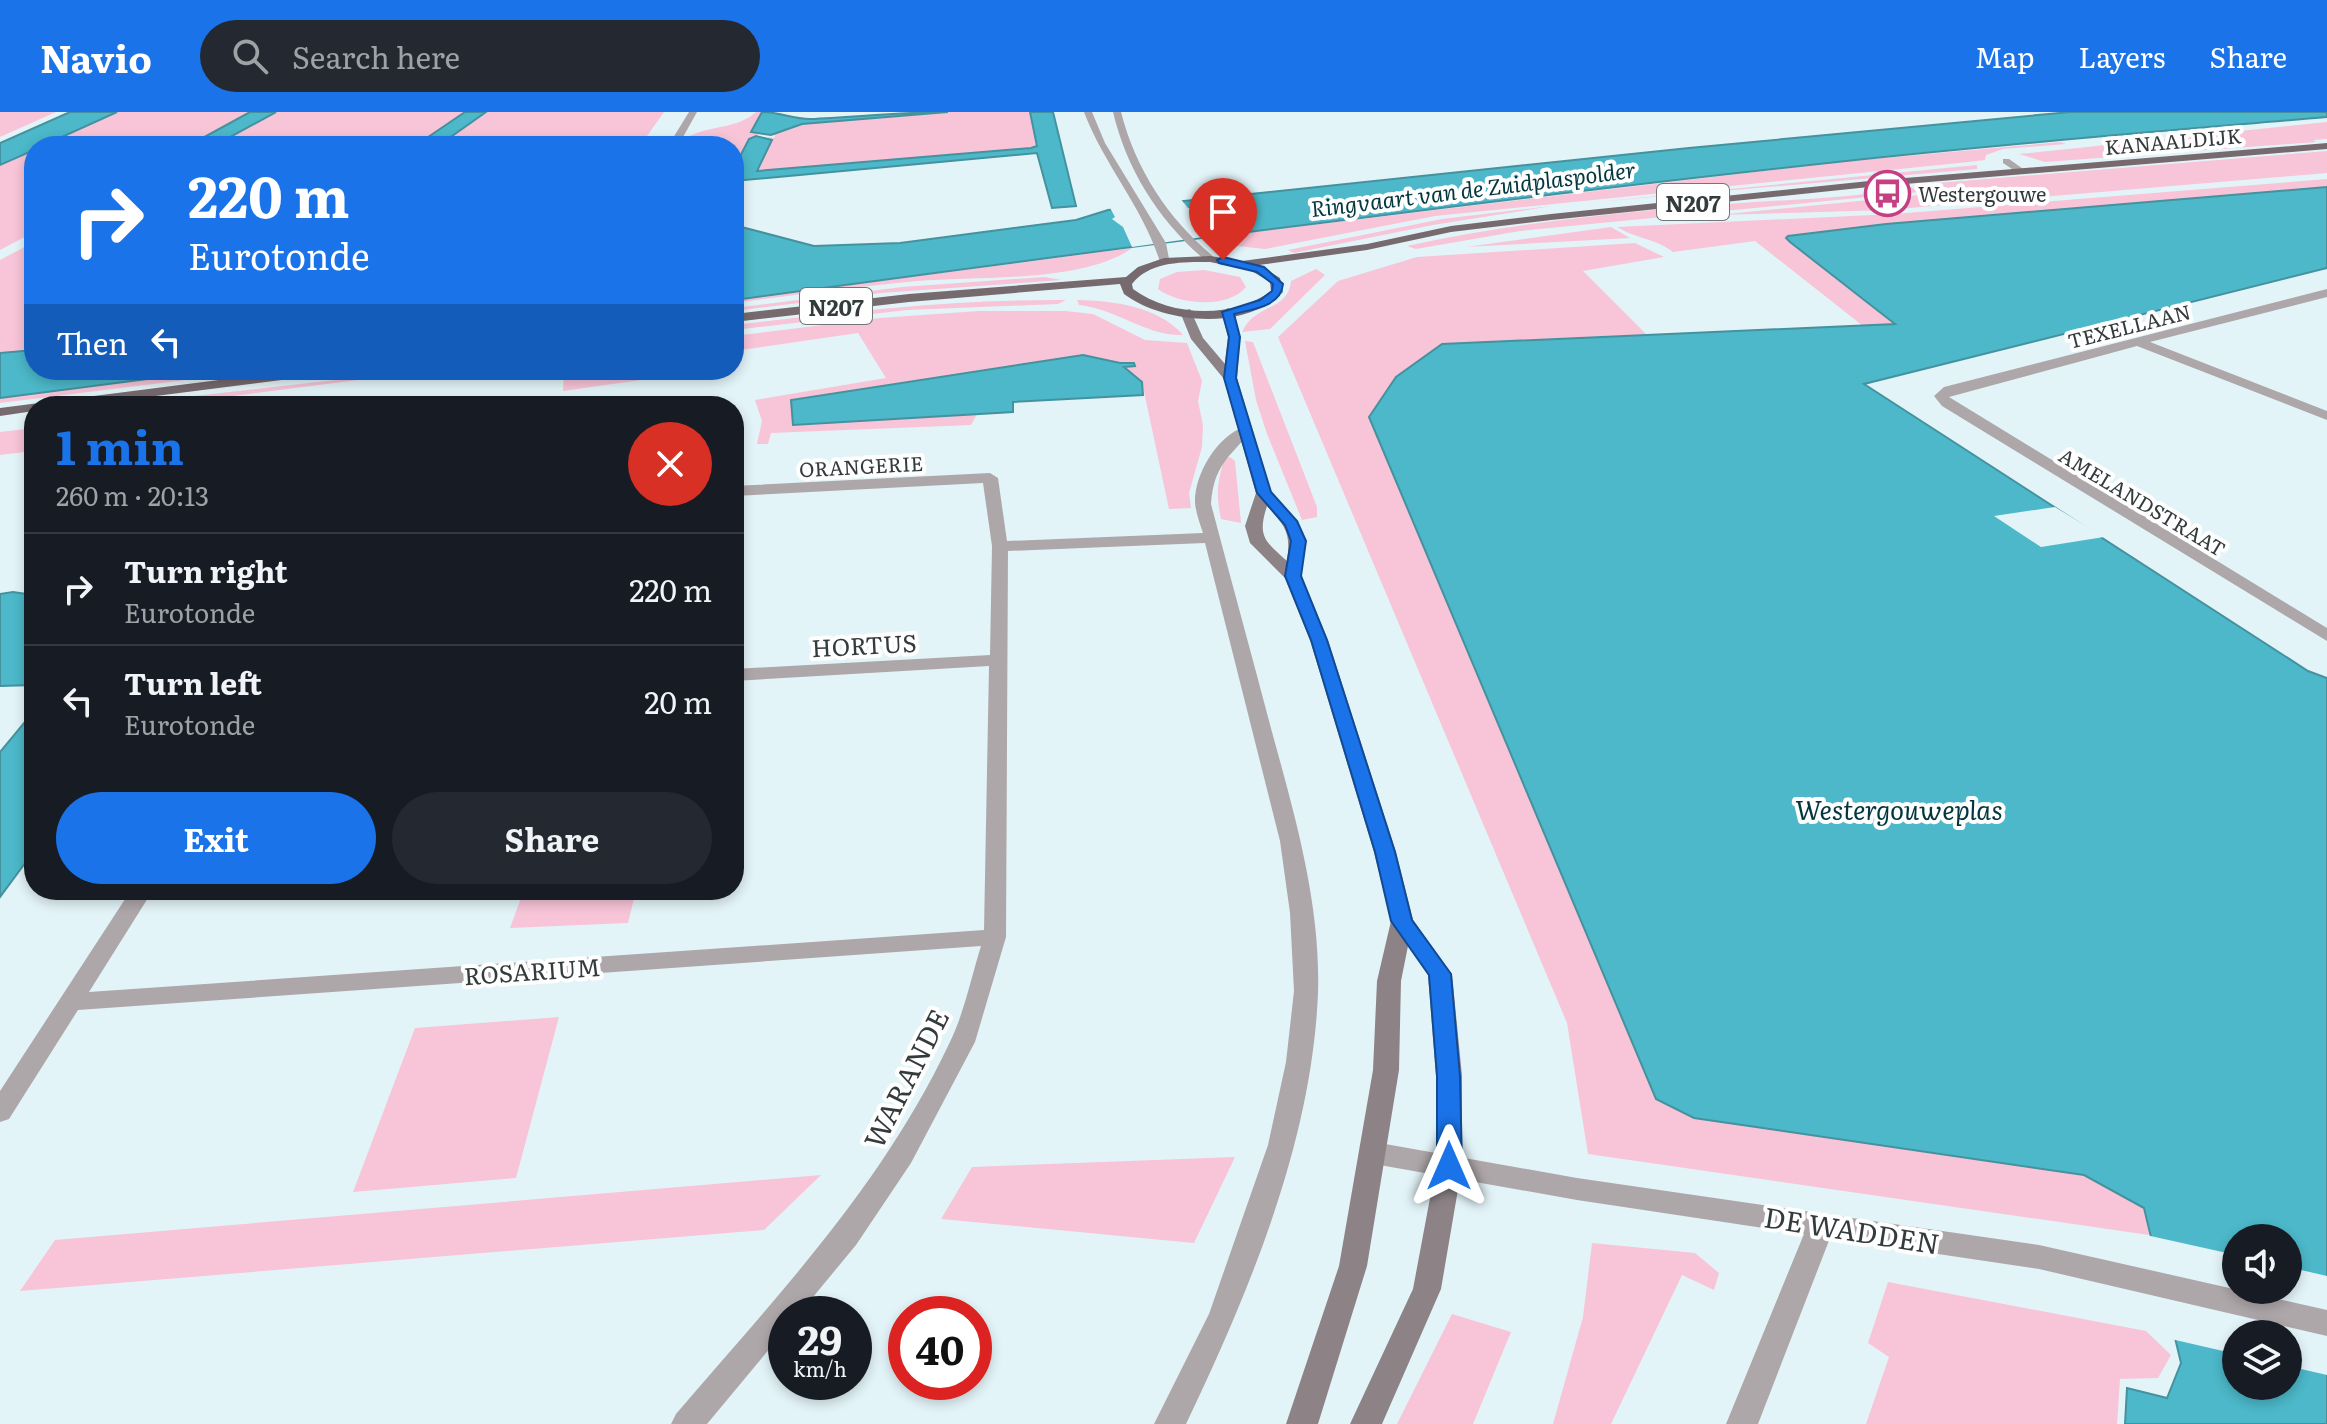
<!DOCTYPE html>
<meta charset="utf-8">
<style>
:root{--surface:#171b24;--page:#242831;--text:#f1f3f6;--muted:#9ea1a6;--line:#363941;--accent:#1a73e8}
body{margin:0;font-family:Literata,serif;background:var(--page);color:var(--text);height:100vh;display:flex;flex-direction:column;font-size:30px;white-space:nowrap}
*{box-sizing:border-box;margin:0}
p{font-size:26px;color:var(--muted)}
.icon{flex:none;width:44px;height:44px;fill:none;stroke:currentColor;stroke-width:2;stroke-linecap:round;stroke-linejoin:round}
.map{position:relative;flex:1;overflow:hidden}
.sheet{position:absolute;left:24px;top:284px;width:720px;height:504px;display:flex;flex-direction:column;background:var(--surface);border-radius:32px;box-shadow:0 4px 12px #0003}
.sheet>*{flex:none}
.hud{position:absolute;left:24px;top:24px;width:720px;height:244px;border-radius:32px;box-shadow:0 4px 12px #0003;background:#1a73e8;color:#fff;overflow:hidden}
.tools{position:absolute;left:2222px;top:1112px;display:grid;gap:16px}
.tools a{display:grid;place-items:center;width:80px;height:80px;border-radius:50%;background:var(--surface);box-shadow:0 4px 12px #0003;font-size:40px}
.speed{position:absolute;left:768px;top:1184px;display:flex;gap:16px;font-size:40px;font-weight:700;text-align:center}
.speed>*{display:grid;place-content:center;width:104px;height:104px;border-radius:50%;background:var(--surface);box-shadow:0 4px 12px #0003;line-height:1}
.speed small{font-size:20px;font-weight:400}
.speed .limit{border:12px solid #d22;background:#fff;color:#111}
.pin{position:absolute;display:grid;place-items:center;width:68px;height:68px;color:#fff;margin:-82px -34px;border-radius:50% 50% 50% 0;rotate:-45deg;box-shadow:0 0 8px #0007}
.pin .icon{rotate:45deg}
.me{position:absolute;width:88px;margin:-44px;rotate:0deg;stroke-linejoin:round;filter:drop-shadow(0 0 6px #0008)}
.turn{display:flex;align-items:center;gap:28px;height:168px;padding:0 32px;font-size:36px}
.turn .icon{width:104px;height:104px;stroke-width:2.5}
.turn b{display:block;font-size:56px;line-height:68px}
.then{display:flex;align-items:center;height:76px;padding:0 32px;background:#0003;gap:16px;font-size:30px}
.round{display:grid;place-items:center;flex:none;width:84px;height:84px;border-radius:42px;background:var(--page)}
.overview{display:flex;align-items:center;justify-content:space-between;height:136px;padding:0 32px}
h1{font-size:48px;font-weight:700;line-height:60px;color:var(--accent)}
.cta{display:flex;gap:16px;margin-top:auto;padding:16px 32px}
.cta a{flex:1;height:92px;border-radius:48px;background:var(--accent);color:#fff;font-size:32px;font-weight:700;line-height:92px;text-align:center}
.cta a+a{background:var(--page);color:var(--text)}
ul{padding:0;list-style:none}
li{display:flex;align-items:center;gap:24px;height:112px;padding:0 32px;border-top:2px solid var(--line)}
li div{flex:1}
li b{display:block;font-size:30px}
li em{font-style:normal}
header{display:flex;align-items:center;gap:48px;box-sizing:border-box;height:112px;padding:0 40px;background:var(--accent);color:#fff}
header strong{font-size:38px}
nav{display:flex;gap:44px;margin-inline-start:auto;font-size:28px}
.search{width:560px;height:72px;background:var(--page);display:flex;align-items:center;gap:20px;box-sizing:border-box;padding:0 28px;border-radius:44px;color:var(--muted);font-size:30px}
.map>svg:first-child{display:block}
</style>
<header>
<strong>Navio</strong>
<div class="search"><svg class="icon" aria-label="search" viewBox="0 0 24 24"><circle cx="10" cy="10" r="6"/><path d="M15 15l6 6"/></svg>Search here</div>
<nav><a>Map</a><a>Layers</a><a>Share</a></nav>
</header>
<div class="map">
<svg width="2327" height="1312" viewBox="0 0 2327 1312">
<rect width="100%" height="100%" fill="#e3f4f8"/>
<path fill="#f8c4d8" d="M0 0H56L0 25Z
M104 0H262L198 34H34V120L0 138V47Z
M276 0H465L415 34H214Z
M486 0H664L640 34H438Z
M756 0H762L751 20 759 22 749 27 734 56V34H720L722 25 694 24 687 34H680C693 11 734 21 756 0Z
M948 0H1030L1037 35 756 59 772 28 767 25 774 26 775 23H771L802 12Z
M2327 10V27L2313 28 2316 30 2045 50 2019 42Z
M2061 30 2066 32 2003 37 1986 43 1985 48 1969 50 1435 104 1265 137 1237 134 1211 125 1838 50Z
M2327 39V61L1886 98 1718 103 1929 82 1915 74 1926 72Z
M1977 53V57L1596 90Z
M2327 67V75L1886 112 1788 124 1790 130 1896 212 1863 214 1755 129 1673 140C1657 127 1637 127 1617 115L1894 102Z
M1911 75 1919 80 1520 119 1416 137 1407 134C1512 111 1621 100 1728 92 1790 87 1850 87 1911 75Z
M1552 94 1433 113 1294 141 1288 138 1442 107Z
M1611 115 1630 126 1466 135Z
M34 130V238L0 241V148Z
M1635 131 1664 145 1583 159 1648 224 1442 232 1694 1006 2084 1063 2144 1096 2149 1123 1588 1042 1567 911 1278 225 1338 169 1417 145Z
M1132 136C1084 171 977 164 917 169 856 175 795 183 734 191V188Z
M1316 157 1325 163 1270 217 1242 220C1255 191 1288 200 1291 169Z
M1204 158 1240 165 1246 175C1228 197 1179 193 1158 177L1160 167 1177 160Z
M1044 165 1062 168 881 181 734 199V196L902 175Z
M1066 188 1058 192 907 198 734 218V213C844 200 954 187 1066 188Z
M1077 188C1113 189 1158 194 1183 223 1145 224 1117 197 1079 193Z
M979 199H1065L1093 202 1145 228 1187 231 1202 269 1198 289 1203 313 1202 335 1189 381 1191 396 1169 397 1142 270 1123 255 1134 251H1120L1083 243 794 313 977 302 971 313 771 321 768 332H757L762 309 755 288 886 266 858 221 734 239V224L880 206Z
M1245 229 1253 230 1317 395V405L1302 408 1267 322 1256 288Z
M217 258H266L0 291V285Z
M423 258H437L155 294H105Z
M564 258H712L563 279Z
M34 316V339L0 343V320Z
M1230 345 1235 349 1241 411 1221 407C1216 384 1217 371 1224 348Z
M524 778H636L628 811 510 816Z
M559 905 516 1066 353 1080 415 916Z
M1235 1045 1194 1131 941 1107 972 1055Z
M821 1063 764 1118 20 1179 55 1128Z
M1592 1131 1695 1141 1719 1161 1714 1178 1682 1163 1611 1312H1553L1583 1205Z
M1888 1170 2146 1219 2171 1243 2158 1266 2120 1267 2117 1312H1866L1889 1245 1868 1231Z
M1452 1202 1511 1220 1473 1312H1397Z"/>
<path fill="#4cb8c9" stroke="#45929f" stroke-width="2" fill-rule="evenodd" d="M70 0H117L42 34H34V38L0 53V31Z
M250 0H276L214 34H188Z
M465 0H486L438 34H415Z
M762 0C780 0 792 7 810 7 856 5 902 0 948 0L802 12 771 23 751 20Z
M1030 0H1053L1076 94 1052 96 1037 41 734 69V56L749 27 756 24 772 28 757 59 1031 36 1037 34Z
M2070 0H2327V5C2164 19 2000 32 1837 50 1468 90 1101 138 734 188V113L814 134 900 131 1076 108 1108 98 1184 89 1689 36Z
M2327 75V156L1864 272 2308 559 2327 566V1312H2125L2127 1276 2167 1286 2181 1251 2144 1096 2084 1063 1694 1006 1656 987 1369 305 1396 265 1442 232 1895 212 1790 130 1786 126 1788 124 1886 112ZM2236 1126H2288V1178H2236ZM2236 1222H2288V1274H2236Z
M34 238V258H217L0 286V241Z
M1083 243 1120 251H1134L1135 254 1124 255 1142 270 1143 283 1013 290V300L793 313 791 288Z
M13 480 34 483V573L0 574V482Z
M34 599V739L0 785V640Z"/>
<path fill="#e3f4f8" d="M1179 85 1188 96 1193 97 1190 99 1195 107 1210 124 1132 135 1123 115 1112 107 1115 105 1109 94Z
M2055 395 2104 425 2041 435 1994 404Z
M2146 1123 2236 1143V1178H2288V1155L2327 1164V1263L2288 1254V1222H2236V1242L2171 1227Z"/>
<g fill="none" stroke-linecap="round" stroke-linejoin="round">
<path fill="#aea7a9" fill-rule="evenodd" d="M689 0H697L678 34H668Z
M1084 0H1092L1105 31 1166 131 1170 152 1160 150C1144 97 1104 53 1084 0Z
M1113 0H1121C1136 58 1168 107 1214 145V149H1206C1160 110 1127 59 1113 0Z
M2003 47H2009L2026 59 2018 61 2003 51Z
M2327 177V185L2150 230 2327 299V308L2137 234 1949 285 2327 516V529L1942 294 1934 284 1944 275Z
M1244 315 1251 319C1228 347 1214 353 1211 392 1231 468 1252 544 1272 620 1295 704 1321 793 1318 881 1312 1030 1249 1180 1186 1312H1154L1209 1202 1268 1033 1286 950 1294 879 1290 801 1280 729 1205 431 1008 439 1006 825 975 930 911 1051 856 1133 799 1202H786V1217L707 1312H671L676 1302C778 1183 881 1075 949 932 964 902 971 866 981 834L78 898 9 1007 0 1010V979L131 778H153L89 880 984 818 989 554 734 569V557L990 543 992 434 983 371 734 384V374L990 361 998 366 1007 429 1203 421C1200 412 1196 401 1195 391 1194 363 1217 324 1244 315Z
M1374 1030 1577 1066 2039 1133 2327 1198V1224L2039 1157 1830 1126 1758 1312H1726L1804 1122 1577 1088 1374 1052 1365 1049 1361 1041 1365 1033Z"/>
<path fill="#8d8387" fill-rule="evenodd" d="M1228 196 1234 200 1240 225 1237 266 1271 380 1298 409 1306 429 1301 464 1328 528 1396 740 1413 808 1452 862 1462 964V1054L1441 1177 1382 1312H1350L1413 1177 1436 1054V964L1428 863 1408 834 1401 869 1399 958 1367 1154 1318 1312H1286L1339 1154 1373 958 1377 869 1391 809 1374 740 1310 528 1285 466 1250 431 1245 414 1256 381 1224 267 1191 227 1180 200 1190 197 1203 226 1225 252 1228 225 1222 200ZM1267 394C1286 415 1291 421 1287 449 1265 429 1257 425 1267 394Z"/>
<path fill="#766a6e" fill-rule="evenodd" d="M2327 31V37L1869 75 1551 108 1451 120 1367 138 1259 153 1280 166 1283 180C1246 219 1164 212 1124 182L1120 172 909 190 734 210V202L909 182 1126 165 1138 155 1164 146 1210 144 1242 149 1367 132 1451 114 1551 102 1869 69ZM1210 150 1250 158 1270 170 1271 179C1234 207 1170 205 1133 177L1132 172C1150 149 1183 150 1210 150Z
M298 258H336L329 262 77 294H34V299L0 304V296Z"/>
</g>
<path fill="#1a73e8" stroke="#114b97" stroke-width="2" d="M1223 145 1264 155 1283 172C1281 195 1252 197 1234 202L1240 225 1236 266 1271 380 1297 409 1306 429 1301 464 1327 528 1395 740 1412 808 1451 862 1460 964 1462 1054 1458 1061 1449 1063 1441 1061 1437 1054V964L1429 863 1391 809 1375 740 1311 528 1285 464 1291 429 1285 413 1257 381 1224 266 1229 225 1222 200 1260 188 1272 179 1273 172 1257 160 1219 151 1217 148Z"/>
<defs>
<symbol id="bus-ring" viewBox="-11 -11 22 22"><circle r="9.5" fill="#fefefe" stroke="#c54082" stroke-width="1.5"/><path d="M-5-6H5V4H4V6H2V4H-2V6H-4V4H-5ZM-3.5-4V0h7V-4ZM-3.5 1.2v1.5H-2V1.2ZM2 1.2v1.5H3.5V1.2Z" fill="#c54082"/></symbol>
</defs>
<g fill-rule="evenodd">
<use href="#bus-ring" x="1862" y="56" width="51" height="51"/>
</g>
<g text-anchor="middle" dominant-baseline="central" stroke-width="8" stroke-linejoin="round" paint-order="stroke">
<g font-size="20" fill="#343b3c" stroke="#fefefe">
<text transform="translate(2173 28) rotate(-5)">KANAALDIJK</text>
<text transform="translate(2129 213) rotate(-14)">TEXELLAAN</text>
<text transform="translate(861 353) rotate(-3)">ORANGERIE</text>
<text transform="translate(2143 389) rotate(31)">AMELANDSTRAAT</text>
</g>
<g font-size="20" fill="#343b3c" stroke="#fefefe" text-anchor="start">
<text x="1918" y="81">Westergouwe</text>
</g>
<g font-size="22" font-style="italic" fill="#03373f" stroke="#fefefe">
<text transform="translate(1473 76) rotate(-7)">Ringvaart van de Zuidplaspolder</text>
</g>
<g fill="#fefefe" stroke="#717676" stroke-width="2">
<rect x="1657" y="72" width="72" height="36" rx="6"/>
<rect x="800" y="176" width="72" height="36" rx="6"/>
</g>
<g font-size="22" font-weight="bold" fill="#343b3c">
<text x="1693" y="90">N207</text>
<text x="836" y="194">N207</text>
</g>
<g font-size="24" fill="#343b3c" stroke="#fefefe">
<text transform="translate(864 532) rotate(-3)">HORTUS</text>
<text transform="translate(532 858) rotate(-4)">ROSARIUM</text>
</g>
<g font-size="26" font-style="italic" fill="#03373f" stroke="#fefefe">
<text x="1899" y="696">Westergouweplas</text>
</g>
<g font-size="28" fill="#343b3c" stroke="#fefefe">
<text transform="translate(905 966) rotate(-63)">WARANDE</text>
<text transform="translate(1852 1117) rotate(9)">DE WADDEN</text>
</g>
</g>
</svg>
<div class="tools">
<a><svg class="icon" aria-label="sound" viewBox="0 0 24 24"><path d="M4 9h4l5-4v14l-5-4H4zM17 9q2 3 0 6"/></svg></a>
<a><svg class="icon" aria-label="layers" viewBox="0 0 24 24"><path d="M12 4l9 5-9 5-9-5zM3 14l9 5 9-5"/></svg></a>
</div>
<div class="speed"><div>29<small>km/h</small></div><div class="limit">40</div></div>
<div class="pin" style="left:1223px;top:148px;background:#d93025"><svg class="icon" aria-label="arrive" viewBox="0 0 24 24"><path d="M6 21V4h12l-3 4 3 4H6"/></svg></div>
<svg class="me" style="left:1449px;top:1054px" viewBox="-20 -20 40 40"><path d="M0-17L14 15 0 8-14 15z" fill="#1a73e8" stroke="#fff" stroke-width="4"/></svg>
<div class="hud">
<div class="turn"><svg class="icon" aria-label="right" viewBox="0 0 24 24"><path d="M7 20v-9h11M14 6l5 5-5 5"/></svg><div><b>220 m</b>Eurotonde</div></div>
<div class="then">Then<svg class="icon" aria-label="left" viewBox="0 0 24 24"><path d="M17 20v-9H6M10 6l-5 5 5 5"/></svg></div>
</div>
<section class="sheet">
<div class="overview"><div><h1>1 min</h1><p>260 m · 20:13</p></div><a class="round" style="background:#d93025;color:#fff"><svg class="icon" aria-label="close" viewBox="0 0 24 24"><path d="M6 6l12 12M18 6L6 18"/></svg></a></div>
<ul>
<li><svg class="icon" aria-label="right" viewBox="0 0 24 24"><path d="M7 20v-9h11M14 6l5 5-5 5"/></svg><div><b>Turn right</b><p>Eurotonde</p></div><em>220 m</em></li>
<li><svg class="icon" aria-label="left" viewBox="0 0 24 24"><path d="M17 20v-9H6M10 6l-5 5 5 5"/></svg><div><b>Turn left</b><p>Eurotonde</p></div><em>20 m</em></li>
</ul>
<div class="cta"><a>Exit</a><a>Share</a></div>
</section>
</div>
